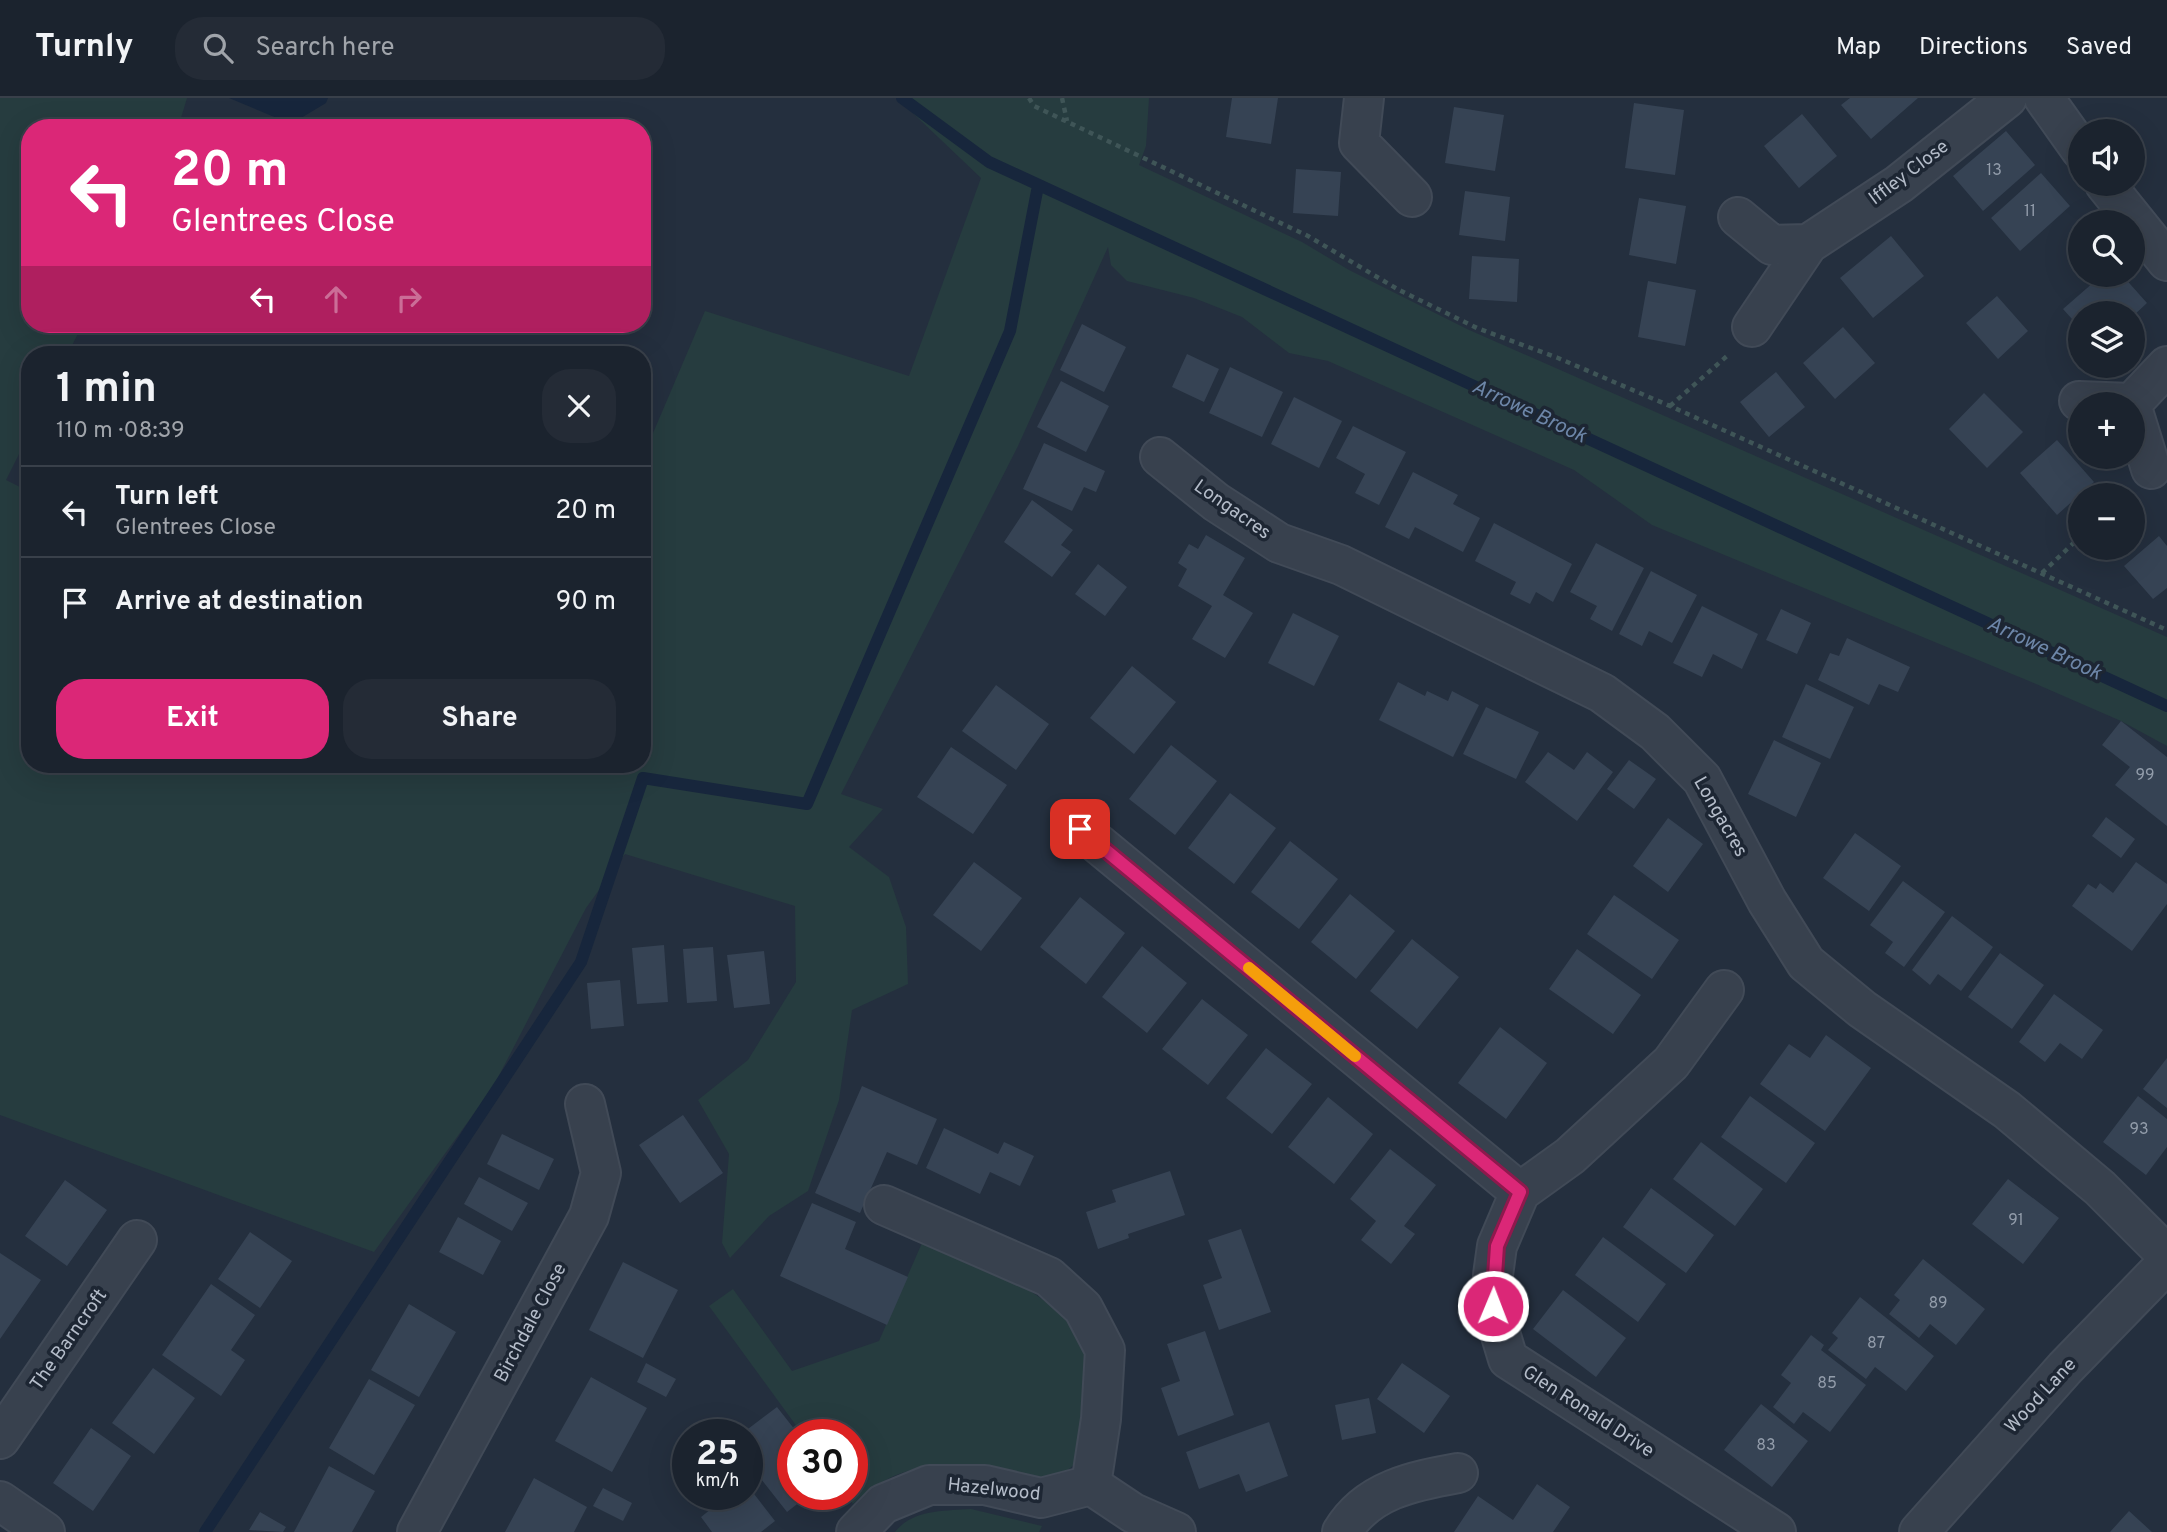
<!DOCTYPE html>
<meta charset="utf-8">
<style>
:root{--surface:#1b232e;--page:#242b36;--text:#f1f3f6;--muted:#a0a4aa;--line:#39404a;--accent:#db2777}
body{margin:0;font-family:Overpass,sans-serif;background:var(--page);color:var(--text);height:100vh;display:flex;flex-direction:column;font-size:26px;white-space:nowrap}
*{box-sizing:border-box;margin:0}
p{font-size:23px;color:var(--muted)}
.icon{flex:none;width:38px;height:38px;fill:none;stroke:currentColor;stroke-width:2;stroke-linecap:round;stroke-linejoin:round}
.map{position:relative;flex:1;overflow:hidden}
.drawer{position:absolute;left:21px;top:248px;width:630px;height:427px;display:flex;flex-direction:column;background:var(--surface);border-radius:28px;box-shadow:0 7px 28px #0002,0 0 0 2px var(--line)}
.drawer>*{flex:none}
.guide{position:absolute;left:21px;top:21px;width:630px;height:214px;border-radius:28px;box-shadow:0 7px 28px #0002,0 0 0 2px var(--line);background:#db2777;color:#fff;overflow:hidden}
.controls{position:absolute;left:2068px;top:21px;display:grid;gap:14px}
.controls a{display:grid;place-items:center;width:77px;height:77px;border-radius:50%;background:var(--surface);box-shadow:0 7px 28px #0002,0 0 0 2px var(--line);font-size:35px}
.speed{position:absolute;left:672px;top:1321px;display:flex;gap:14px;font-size:35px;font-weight:700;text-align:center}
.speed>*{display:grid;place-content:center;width:91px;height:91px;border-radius:50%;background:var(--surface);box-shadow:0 7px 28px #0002,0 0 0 2px var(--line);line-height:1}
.speed small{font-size:18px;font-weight:400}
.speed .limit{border:10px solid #d22;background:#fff;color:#111}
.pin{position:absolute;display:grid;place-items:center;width:60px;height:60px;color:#fff;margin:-30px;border-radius:14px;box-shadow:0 4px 10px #0006}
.me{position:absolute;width:77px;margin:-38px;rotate:1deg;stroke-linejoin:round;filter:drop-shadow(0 0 5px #0008)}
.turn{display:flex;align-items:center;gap:24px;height:147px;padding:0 35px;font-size:32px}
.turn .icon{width:91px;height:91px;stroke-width:2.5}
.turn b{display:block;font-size:49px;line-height:60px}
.lanes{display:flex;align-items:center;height:66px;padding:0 35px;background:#0003;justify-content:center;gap:35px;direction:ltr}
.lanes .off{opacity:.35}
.round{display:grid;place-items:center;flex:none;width:74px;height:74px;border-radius:28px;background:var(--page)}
.overview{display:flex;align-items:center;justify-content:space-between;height:119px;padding:0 35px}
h1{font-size:42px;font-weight:700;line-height:52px}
.primary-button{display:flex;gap:14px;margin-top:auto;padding:14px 35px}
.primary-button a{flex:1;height:80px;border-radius:28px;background:var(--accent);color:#fff;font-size:28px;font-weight:700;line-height:80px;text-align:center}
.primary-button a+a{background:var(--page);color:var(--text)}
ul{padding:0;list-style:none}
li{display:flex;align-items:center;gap:21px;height:91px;padding:0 35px;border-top:2px solid var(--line)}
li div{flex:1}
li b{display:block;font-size:26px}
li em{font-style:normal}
header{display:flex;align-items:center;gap:42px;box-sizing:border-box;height:98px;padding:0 35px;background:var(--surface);border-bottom:2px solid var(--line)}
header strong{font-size:33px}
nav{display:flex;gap:38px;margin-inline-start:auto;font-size:24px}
.search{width:490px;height:63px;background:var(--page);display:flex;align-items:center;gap:18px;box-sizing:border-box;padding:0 24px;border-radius:28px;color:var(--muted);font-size:26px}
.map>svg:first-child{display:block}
</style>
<header>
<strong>Turnly</strong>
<div class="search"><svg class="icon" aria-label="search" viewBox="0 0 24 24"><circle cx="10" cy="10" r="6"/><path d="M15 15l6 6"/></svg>Search here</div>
<nav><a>Map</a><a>Directions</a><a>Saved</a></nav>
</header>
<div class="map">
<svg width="2167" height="1434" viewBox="0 0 2167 1434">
<rect width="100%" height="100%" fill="#242f3e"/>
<path fill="#263c3f" d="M0 0H187L178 30H30V226H83L67 257H30V334L6 382 30 394V667H642V361L705 213 909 278 981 80 897 0H1149L1146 48 1139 67 1302 144 1349 172 1467 231 2167 539V648L2121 623 2029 583 1652 427 1574 372 1328 263 1289 255 1242 219 1194 200 1127 183 1111 167 1108 149 1018 348 841 696 883 711 849 749 889 779 906 829 908 886 852 912 839 1002 808 1093 769 1118 730 1160 722 1145 729 1056 698 1002 748 962 796 884 795 808 625 756 586 810 493 989 374 1154 0 1017Z
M922 1145H933C975 1166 1083 1205 1087 1259 1089 1292 1082 1329 1079 1362 1074 1366 1068 1373 1062 1376 1045 1385 1021 1377 1004 1374 947 1361 896 1364 853 1406L846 1397 852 1396V1337H803L709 1208 733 1191 792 1273 879 1243Z
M971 1411 1042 1428 1039 1434H895C913 1411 945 1413 971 1411Z"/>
<path fill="#17263c" d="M229 0H328L326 5 291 26Z"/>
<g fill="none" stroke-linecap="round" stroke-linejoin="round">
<path stroke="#17263c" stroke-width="12" d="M902 0 989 64 2167 608
M205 1434 581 864 643 680 807 706 1010 233 1038 88"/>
</g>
<path fill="#364354" d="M1232 0H1278L1271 46 1226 39Z
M1850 0H1918L1871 41 1841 7Z
M1634 5 1684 12 1675 77 1625 70Z
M1454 9 1504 17 1495 73 1445 65Z
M1802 16 1837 58 1799 90 1764 48Z
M2006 33 2035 67 1983 113 1953 78Z
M1296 71 1341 74 1338 118 1293 115Z
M2041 75 2070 108 2020 153 1991 120Z
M1465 93 1510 99 1505 143 1459 137Z
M1639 100 1686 108 1676 166 1629 157Z
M1891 138 1924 178 1873 220 1840 180Z
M1472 158 1519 161 1517 204 1469 201Z
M2102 177H2122L2147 205 2133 218V215H2081V231L2063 211Z
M1648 183 1696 192 1685 248 1638 239Z
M1997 198 2028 233 1998 261 1966 225Z
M1082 226 1126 249 1104 294 1060 272Z
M1843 229 1875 265 1835 301 1803 265Z
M1187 256 1219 271 1204 304 1172 289Z
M1230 269 1283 294 1262 339 1209 315Z
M1776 274 1805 309 1769 339 1740 304Z
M1061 283 1109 308 1086 354 1037 329Z
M1984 295 2023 334 1987 370 1949 331Z
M1294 299 1342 323 1319 370 1271 346Z
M1353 328 1406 354 1379 407 1355 395 1365 376 1336 360Z
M2057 342 2094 384 2057 417 2020 375Z
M1044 345 1105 373 1096 394 1084 389 1072 413 1023 391Z
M1413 374 1458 397 1453 406 1480 420 1463 454 1415 429 1409 441 1385 429Z
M1032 402 1073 432 1061 447 1071 454 1052 479 1004 444Z
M1494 425 1572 466 1553 504 1536 494 1530 506 1510 496 1516 484 1475 463Z
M1206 437 1245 460 1223 497 1253 515 1225 560 1192 541 1212 508 1178 488 1187 471 1178 465 1189 446 1198 451Z
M2159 438 2167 448V490L2153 501 2124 468Z
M1596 445 1644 470 1612 533 1590 521 1597 508 1570 494Z
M1098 466 1127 489 1105 518 1075 496Z
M1651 473 1697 497 1672 545 1649 533 1642 548 1619 536Z
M1702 508 1758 536 1742 571 1713 556 1702 579 1673 565Z
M1781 511 1811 525 1797 556 1766 542Z
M1293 515 1339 538 1314 588 1268 565Z
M1847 540 1910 569 1898 594 1879 586 1869 607 1818 582 1830 555 1839 558Z
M1132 568 1176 604 1134 656 1090 620Z
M1398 584 1425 598 1427 593 1448 603 1452 593 1479 607 1453 659 1379 622Z
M1806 586 1854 609 1830 661 1782 639Z
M996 587 1049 626 1016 672 962 633Z
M1486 609 1539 634 1516 681 1463 656Z
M2121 623 2167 659V728L2115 687 2130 669 2102 647Z
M1774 642 1821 665 1796 719 1748 696Z
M1171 647 1217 683 1175 737 1129 701Z
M951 649 1007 687 973 736 917 699Z
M1548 654 1574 672 1587 654 1613 674 1577 723 1525 684Z
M1629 662 1656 681 1634 711 1607 691Z
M1230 695 1276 730 1234 786 1188 750Z
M2106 719 2135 741 2121 760 2092 738Z
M1668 720 1703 746 1668 794 1633 768Z
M1855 735 1901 768 1869 813 1823 780Z
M1290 743 1338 781 1299 831 1251 794Z
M974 764 1022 800 981 853 933 817Z
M2136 764 2167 786V806L2132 853 2072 808 2088 786 2096 791 2100 785 2113 795Z
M1903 783 1945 814 1904 869 1885 855 1893 844 1870 827Z
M1350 796 1395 833 1356 881 1311 844Z
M1614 797 1679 842 1652 881 1587 836Z
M1080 799 1125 835 1086 886 1040 849Z
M1952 818 1993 849 1961 893 1938 876 1930 887 1912 872Z
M1412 841 1459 879 1417 931 1370 893Z
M664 847 668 904 637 906 632 850Z
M1142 848 1187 885 1147 935 1102 899Z
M713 849 717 903 687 905 683 851Z
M1577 851 1641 897 1613 936 1549 891Z
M764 853 770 906 734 910 727 857Z
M2000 855 2044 887 2012 931 1968 899Z
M620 882 624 928 591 931 587 885Z
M2054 896 2103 932 2082 961 2060 945 2045 964 2019 944Z
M1202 901 1248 937 1208 987 1162 951Z
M1500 929 1547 965 1506 1021 1458 985Z
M1826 937 1871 970 1825 1033 1760 986 1789 946 1810 960Z
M1266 950 1312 986 1272 1036 1226 1000Z
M2167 960V1010L2143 991Z
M862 988 937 1021 917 1067 887 1054 860 1115 815 1095Z
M1750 998 1815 1045 1786 1085 1721 1039Z
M2138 998 2167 1021V1049L2146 1077 2103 1044Z
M1328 999 1373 1036 1334 1086 1288 1049Z
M683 1017 723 1075 680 1105 639 1047Z
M944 1030 998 1056 1004 1044 1034 1058 1020 1088 990 1074 980 1096 926 1070Z
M502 1036 554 1061 539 1092 487 1066Z
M1701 1044 1763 1091 1735 1128 1673 1081Z
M1390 1051 1436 1087 1404 1128 1415 1136 1391 1166 1361 1142 1376 1123 1350 1101Z
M1170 1073 1185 1117 1128 1136 1129 1140 1098 1151 1086 1114 1116 1104 1112 1092Z
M479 1079 528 1105 512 1133 464 1106Z
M2008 1081 2059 1120 2023 1166 1972 1126Z
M65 1082 107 1112 67 1168 25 1138Z
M1651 1090 1714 1137 1686 1175 1623 1129Z
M812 1105 856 1124 845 1151 908 1179 887 1227 780 1178Z
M458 1119 501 1143 483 1177 439 1154Z
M1241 1131 1271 1214 1219 1232 1203 1187 1222 1180 1208 1142Z
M250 1134 292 1163 260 1210 218 1181Z
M1603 1139 1666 1186 1638 1224 1575 1177Z
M0 1155 41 1182 0 1241Z
M1923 1161 1985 1211 1956 1247 1930 1226 1919 1240 1889 1216 1900 1202 1894 1197Z
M623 1164 678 1192 643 1260 589 1232Z
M211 1186 255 1217 231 1252 245 1262 221 1298 162 1257Z
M1563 1192 1626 1240 1596 1279 1533 1231Z
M1860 1199 1934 1258 1906 1293 1875 1269 1866 1281 1828 1252 1838 1240 1832 1235Z
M409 1206 456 1234 419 1299 371 1272Z
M1205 1233 1234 1317 1178 1338 1161 1290 1180 1283 1167 1246Z
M1811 1237 1824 1247 1821 1252 1866 1287 1830 1334 1803 1314 1794 1326 1773 1309 1791 1285 1781 1277Z
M646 1265 676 1281 666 1299 637 1284Z
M1402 1265 1450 1298 1424 1335 1377 1301Z
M153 1270 195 1300 154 1356 112 1325Z
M591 1279 647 1310 612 1374 555 1343Z
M369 1281 415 1307 374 1377 329 1350Z
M1369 1300 1376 1335 1342 1342 1335 1307Z
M1761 1306 1808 1343 1772 1389 1724 1352Z
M777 1309 799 1337H793V1396H810L787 1414 747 1363V1337H740Z
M1269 1324 1288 1378 1246 1394 1239 1376 1199 1391 1186 1354Z
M91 1330 131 1358 93 1413 53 1385Z
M329 1368 375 1393 352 1434H294Z
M534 1380 587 1409 574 1434H505Z
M1537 1386 1570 1409 1553 1434H1454L1478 1398 1513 1422Z
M747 1387 775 1423 761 1434H712L701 1419 730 1396H747Z
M603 1390 632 1405 623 1423 593 1408Z
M2129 1413 2152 1434H2110Z
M260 1414 286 1429 283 1434 249 1432Z"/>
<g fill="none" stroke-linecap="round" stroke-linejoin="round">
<defs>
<path id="minor" d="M1364 0 1359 45 1412 99
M2044 0 2081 52
M2105 86 2167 163
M1738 119 1772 147 1808 146
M1752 229 1808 146 1899 86 2007 0
M2079 303 2131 305
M2131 306 2167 268
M2133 313 2151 371
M1160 359 1216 404 1279 445 1341 467 1602 595 1655 634 1702 681 1767 803 1806 865 1862 911 2007 1012 2100 1090 2167 1157
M1080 731 1520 1094
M1724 892 1671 965 1570 1058 1520 1094 1497 1148 1493 1177 1492 1208 1508 1261 1776 1434
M884 1107 1049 1179 1083 1210 1105 1252 1101 1321 1091 1387
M0 1341 137 1142
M0 1403 45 1434
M417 1434 589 1118 601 1075 585 1006
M856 1434 883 1406 929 1387H985L1041 1400 1091 1387 1133 1415 1176 1434
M1342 1434C1367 1392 1413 1383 1458 1375
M1919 1434 2065 1270 2167 1165"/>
</defs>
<use href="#minor" stroke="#414a57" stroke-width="42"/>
<path stroke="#3f5557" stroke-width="4.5" stroke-dasharray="5 5" stroke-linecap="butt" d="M1029 0 1034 8 1308 138 1399 192 1477 230 1558 260 1670 308 2167 532
M1062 0 1067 23
M1670 308 1727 258
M2042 475 2081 438"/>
<use href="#minor" stroke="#38414e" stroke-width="38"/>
</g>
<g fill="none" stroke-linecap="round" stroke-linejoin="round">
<defs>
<path id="route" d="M1080 731 1520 1094 1497 1148 1493 1208"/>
</defs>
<use href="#route" stroke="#8e194d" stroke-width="18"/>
<use href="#route" stroke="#db2777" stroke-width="12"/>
<path stroke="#f59e0b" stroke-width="12" d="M1249 870 1355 958"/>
</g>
<g text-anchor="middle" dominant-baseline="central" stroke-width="7" stroke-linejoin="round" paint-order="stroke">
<g font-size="16" fill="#929caa">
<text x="1994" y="73">13</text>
<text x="2030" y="114">11</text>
<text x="2145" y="678">99</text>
<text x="2139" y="1032">93</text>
<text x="2016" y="1123">91</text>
<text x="1938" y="1206">89</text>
<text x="1876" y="1246">87</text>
<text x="1827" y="1286">85</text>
<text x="1766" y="1348">83</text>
</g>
<g font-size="19" fill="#b4bcc9" stroke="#1d2633">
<text transform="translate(1909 75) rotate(-37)">Iffley Close</text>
<text transform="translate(1232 412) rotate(35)">Longacres</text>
<text transform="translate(1720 719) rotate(60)">Longacres</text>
<text transform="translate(531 1225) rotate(-62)">Birchdale Close</text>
<text transform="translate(69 1242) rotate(-55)">The Barncroft</text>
<text transform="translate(2041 1298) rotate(-47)">Wood Lane</text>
<text transform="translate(1588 1314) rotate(33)">Glen Ronald Drive</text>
<text transform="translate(994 1392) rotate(6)">Hazelwood</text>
</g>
<g font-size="21" font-style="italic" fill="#6d86a8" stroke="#1d2633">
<text transform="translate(1529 314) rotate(25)">Arrowe Brook</text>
<text transform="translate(2044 551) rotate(25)">Arrowe Brook</text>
</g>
</g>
</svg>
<div class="controls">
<a><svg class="icon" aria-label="sound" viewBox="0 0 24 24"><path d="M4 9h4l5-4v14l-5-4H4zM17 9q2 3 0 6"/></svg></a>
<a><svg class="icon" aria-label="search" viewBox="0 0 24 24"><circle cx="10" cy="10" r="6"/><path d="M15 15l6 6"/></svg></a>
<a><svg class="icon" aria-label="layers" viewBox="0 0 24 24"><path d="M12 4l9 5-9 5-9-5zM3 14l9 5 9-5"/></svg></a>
<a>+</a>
<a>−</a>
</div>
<div class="speed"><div>25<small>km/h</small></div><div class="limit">30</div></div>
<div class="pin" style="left:1080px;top:731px;background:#d93025"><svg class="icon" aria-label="arrive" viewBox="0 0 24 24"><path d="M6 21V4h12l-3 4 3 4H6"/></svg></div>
<svg class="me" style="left:1493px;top:1208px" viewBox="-20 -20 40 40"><circle r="17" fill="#db2777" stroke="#fff" stroke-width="3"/><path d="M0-11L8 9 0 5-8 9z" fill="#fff"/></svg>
<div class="guide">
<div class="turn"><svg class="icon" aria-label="left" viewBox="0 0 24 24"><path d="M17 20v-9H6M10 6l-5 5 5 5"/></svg><div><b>20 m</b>Glentrees Close</div></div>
<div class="lanes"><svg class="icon" aria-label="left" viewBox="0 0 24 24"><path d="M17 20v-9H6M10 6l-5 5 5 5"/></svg><svg class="icon off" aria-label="ahead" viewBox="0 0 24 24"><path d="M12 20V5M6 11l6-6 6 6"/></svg><svg class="icon off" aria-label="right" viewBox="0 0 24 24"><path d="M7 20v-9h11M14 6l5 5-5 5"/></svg></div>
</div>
<section class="drawer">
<div class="overview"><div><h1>1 min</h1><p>110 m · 08:39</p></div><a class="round"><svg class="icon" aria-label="close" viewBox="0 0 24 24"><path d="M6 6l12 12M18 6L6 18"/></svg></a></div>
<ul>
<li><svg class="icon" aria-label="left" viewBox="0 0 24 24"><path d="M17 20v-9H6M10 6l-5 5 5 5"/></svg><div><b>Turn left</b><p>Glentrees Close</p></div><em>20 m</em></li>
<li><svg class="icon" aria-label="arrive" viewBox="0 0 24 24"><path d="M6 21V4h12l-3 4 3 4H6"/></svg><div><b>Arrive at destination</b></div><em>90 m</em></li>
</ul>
<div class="primary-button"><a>Exit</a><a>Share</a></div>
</section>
</div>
